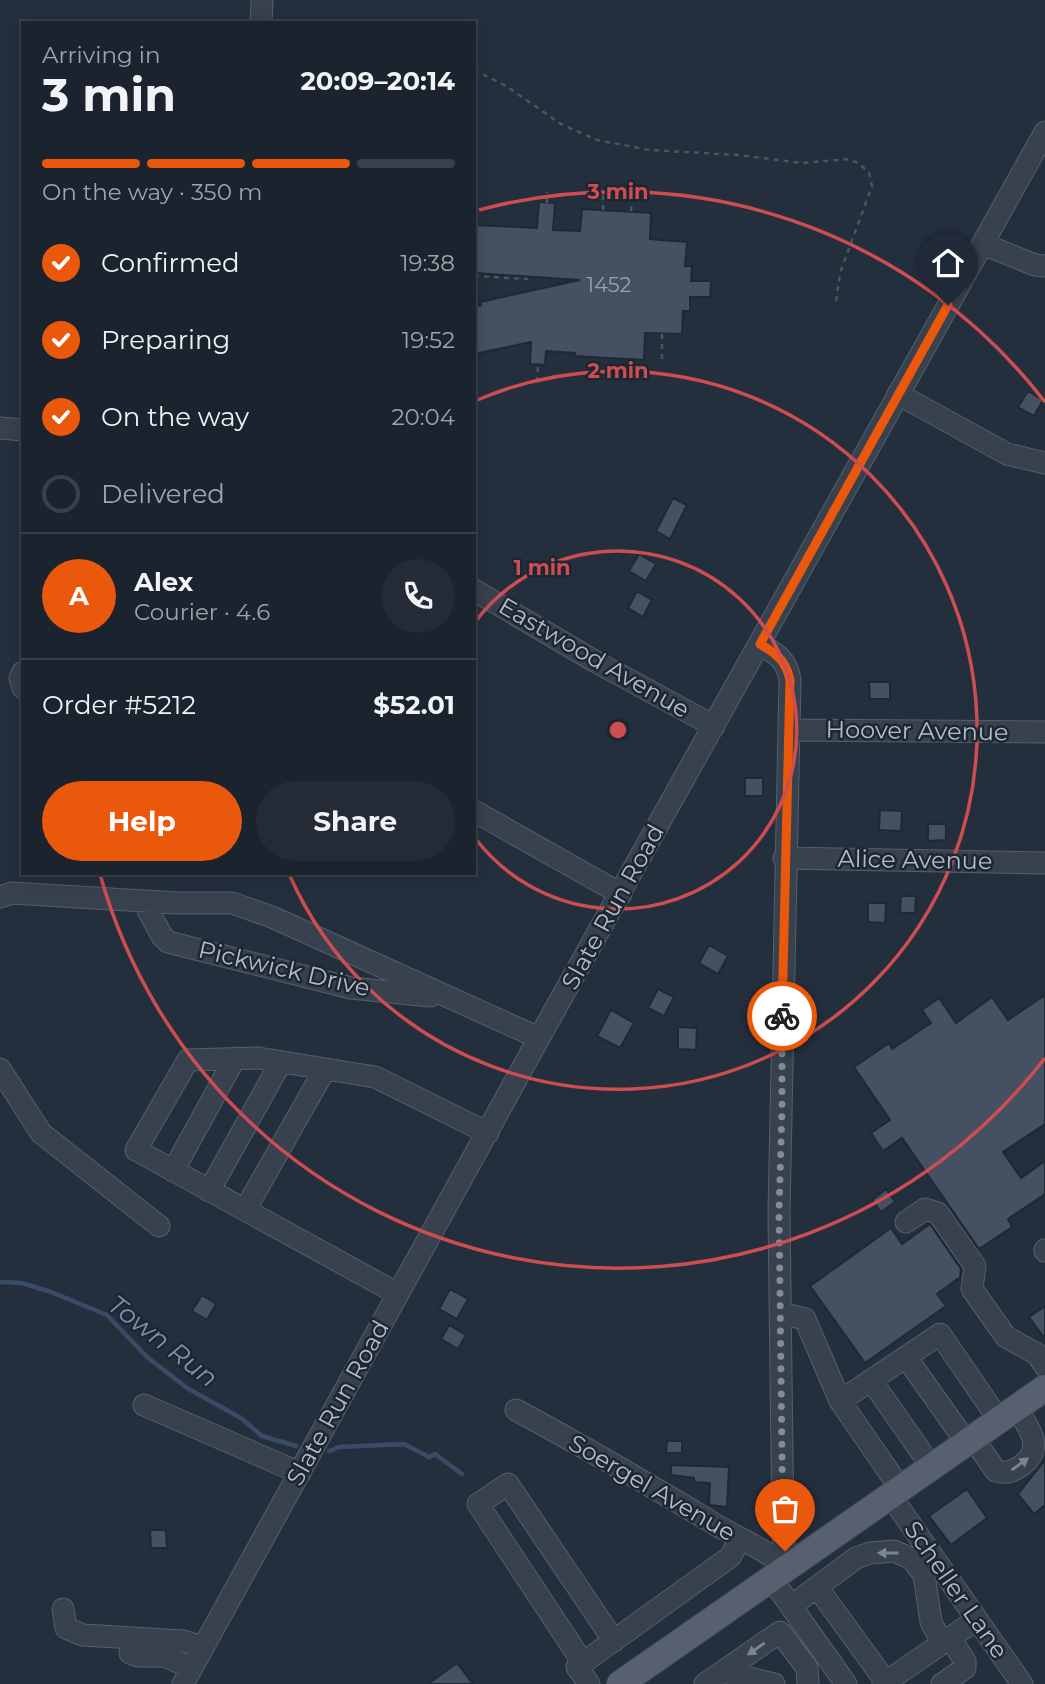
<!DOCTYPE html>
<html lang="en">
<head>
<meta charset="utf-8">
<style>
	:root { --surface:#1b232e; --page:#242b36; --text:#f1f3f6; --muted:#a0a4aa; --line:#39404a; --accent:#ea580c }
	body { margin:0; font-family:Montserrat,sans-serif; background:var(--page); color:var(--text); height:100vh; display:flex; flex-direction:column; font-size:26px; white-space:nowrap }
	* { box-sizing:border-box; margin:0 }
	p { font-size:23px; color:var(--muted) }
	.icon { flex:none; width:38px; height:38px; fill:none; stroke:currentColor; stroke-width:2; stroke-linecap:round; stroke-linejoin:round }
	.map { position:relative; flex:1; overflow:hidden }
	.sheet { position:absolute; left:21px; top:21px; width:455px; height:854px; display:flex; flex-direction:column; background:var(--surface); border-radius:0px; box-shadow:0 4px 18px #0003,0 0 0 2px var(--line) }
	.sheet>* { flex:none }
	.pin { position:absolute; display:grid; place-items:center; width:60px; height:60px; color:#fff; margin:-72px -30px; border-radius:50% 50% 50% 0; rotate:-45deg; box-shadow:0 0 7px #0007 }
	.pin .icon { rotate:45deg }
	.courier { position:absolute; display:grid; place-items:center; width:70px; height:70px; margin:-35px; border:5px solid #ea580c; border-radius:50%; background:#fff; color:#222; box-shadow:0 2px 9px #0007 }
	.head em { font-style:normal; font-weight:700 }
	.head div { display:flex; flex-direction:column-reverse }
	.head { display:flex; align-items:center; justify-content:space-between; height:119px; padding:0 21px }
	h1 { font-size:46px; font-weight:700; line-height:52px }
	.bar { display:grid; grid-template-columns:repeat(4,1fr); gap:10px 7px; align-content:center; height:84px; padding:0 21px }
	.bar i { height:9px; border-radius:5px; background:var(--line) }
	.bar .selected { background:var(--accent) }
	.bar p { grid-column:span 4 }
	.line { display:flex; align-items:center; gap:18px; padding:0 21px; border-top:2px solid var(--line) }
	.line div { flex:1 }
	.round { display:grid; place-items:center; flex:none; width:74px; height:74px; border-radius:37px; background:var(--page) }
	ol { padding:0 21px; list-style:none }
	li { display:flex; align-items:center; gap:21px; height:77px }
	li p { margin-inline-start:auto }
	li .icon { padding:7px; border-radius:50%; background:var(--accent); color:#fff; stroke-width:4 }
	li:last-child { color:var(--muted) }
	li i { width:38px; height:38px; border:4px solid var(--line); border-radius:50% }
	.button { display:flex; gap:14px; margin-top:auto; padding:14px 21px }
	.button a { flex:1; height:80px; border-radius:42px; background:var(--accent); color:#fff; font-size:28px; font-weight:700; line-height:80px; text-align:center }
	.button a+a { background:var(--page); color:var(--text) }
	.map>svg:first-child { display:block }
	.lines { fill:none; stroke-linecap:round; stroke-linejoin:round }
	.stream { stroke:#394c67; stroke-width:4.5 }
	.building { fill:#455162; stroke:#1f2835; stroke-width:2 }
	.minor-casing { stroke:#565f6c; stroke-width:23 }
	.major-casing { stroke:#414a57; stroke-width:28 }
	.path { stroke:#44595c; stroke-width:2.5; stroke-dasharray:5 5; stroke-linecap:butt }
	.minor { stroke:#38414e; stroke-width:21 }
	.major { stroke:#56606e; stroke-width:26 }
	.oneway { fill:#7c8592 }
	.done { stroke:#828b98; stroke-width:7; stroke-dasharray:0 12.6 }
	.route { stroke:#ea580c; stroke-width:9 }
	.ring { fill:none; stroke:#ce4d50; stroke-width:3.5 }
	.labels { text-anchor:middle; stroke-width:5; stroke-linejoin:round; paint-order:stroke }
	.number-label { font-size:21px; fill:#98a1af }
	.street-label { font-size:24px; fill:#b4bcc9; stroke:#1d2633 }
	.water-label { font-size:26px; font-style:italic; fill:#7c92b1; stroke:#1d2633 }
	.centre { fill:#ce4d50; stroke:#1d2633; stroke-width:3.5 }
	.ring-label { font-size:21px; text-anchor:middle; font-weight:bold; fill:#ce4d50; stroke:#1d2633; stroke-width:5; stroke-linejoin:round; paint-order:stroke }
</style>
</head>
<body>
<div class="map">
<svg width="1045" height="1684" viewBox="0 0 1045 1684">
	<rect width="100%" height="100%" fill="#242f3e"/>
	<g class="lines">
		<!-- stream -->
		<path class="stream" d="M0,1282L22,1283L51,1292L107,1315L147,1357L187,1388L241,1418L262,1436L296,1446
			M329,1451L339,1447L404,1444L429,1457L435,1454L462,1474"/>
	</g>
	<!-- building -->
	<path class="building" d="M539,202L555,203L553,230L580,231L582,209L651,213L650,239L687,242L685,266H692L691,281H711L710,297H690V311H683L682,334L645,333L644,360L574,356L575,353L546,351L545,365L530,364L531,342L474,354V307L481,305L480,302L580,280L474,273V225L537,228Z
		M1028,391L1043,400L1034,416L1018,407Z
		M673,498L687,505L670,539L656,531Z
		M639,554L656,564L646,581L629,571Z
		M637,591L652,600L643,617L628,608Z
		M869,682H890V699H870Z
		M745,778H763V796H745Z
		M880,810L902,811L901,831L879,830Z
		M928,824H946V840L928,841Z
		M901,896H916L915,913H900Z
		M868,903H886L885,923L868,922Z
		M709,945L728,956L718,974L699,963Z
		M658,989L674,997L664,1016L648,1008Z
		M1045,995V1124L1003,1152L1021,1178L1045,1161V1194L1008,1219L1012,1227L979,1249L902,1138L883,1151L871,1133L890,1120L854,1067L889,1043L892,1049L931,1023L922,1010L939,998L956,1023L992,997L1008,1020Z
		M611,1010L634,1023L620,1048L597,1036Z
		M678,1027L697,1028L696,1050L678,1049Z
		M886,1189L895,1202L881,1212L872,1200Z
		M930,1224L961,1269L960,1277L937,1294L946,1306L865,1363L810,1286L891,1228L902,1244Z
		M450,1289L468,1299L457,1319L439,1309Z
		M202,1295L216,1304L207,1320L192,1311Z
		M1045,1306V1339L1029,1317Z
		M449,1325L466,1335L458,1349L441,1339Z
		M667,1441H682V1453H666Z
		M1045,1460V1505L1034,1514L1018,1494Z
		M671,1465L729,1467L727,1507L709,1505L710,1483L694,1482V1478L671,1475Z
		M967,1489L987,1518L951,1545L929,1516Z
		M150,1530H166L167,1548H151Z
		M457,1663L473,1684H428Z"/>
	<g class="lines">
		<!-- minor casing -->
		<g class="minor-casing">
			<path id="minor" d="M261,23L262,0
				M983,244L1035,265L1045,266
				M898,394L1007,454L1045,463
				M0,428L23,430
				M474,590L596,662L714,726
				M760,644C777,654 787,660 790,680L779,1212L783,1535L787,1567
				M23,672L20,678L23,688
				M789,730L1045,732
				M474,811L621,894
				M784,858L1045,863
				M0,897L12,893L177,903H232L272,917L539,1038
				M143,901L162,936L168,942L351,988L430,996
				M0,1069L41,1133L159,1226
				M173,1171L235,1058
				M209,1191L281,1062
				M245,1210L325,1069
				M906,1222L925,1209L938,1213L975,1266L972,1289L1006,1337L1037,1354L1045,1366
				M1045,1250V1251
				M398,1294L136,1150L188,1060L258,1058L375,1077L488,1133
				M780,1313L805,1319L840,1401L940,1334L999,1420
				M906,1357L966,1442
				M871,1380L931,1466
				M840,1401L900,1488
				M144,1405L300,1473
				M516,1410C583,1446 648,1484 713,1523C737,1538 765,1549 787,1567
				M972,1437L996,1471C1007,1474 1012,1472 1022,1465C1045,1448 1029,1427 1016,1408
				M890,1495L1022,1684
				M771,1578L846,1684
				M817,1587L886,1682
				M791,1606L856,1558L870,1553L894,1551L912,1559L924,1575L931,1622L942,1643
				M63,1609L66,1628L83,1635L183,1641L203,1647
				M132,1638L130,1653L138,1656H164L192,1668
				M583,1663L478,1504L508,1484L614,1641
				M723,1672L774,1684
				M183,1684L539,1038L1045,132
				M589,1684L577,1667L730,1557L740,1540
				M705,1684L780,1632L807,1668L808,1684
				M883,1684L976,1620
				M942,1684L965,1668V1661L950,1638"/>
		</g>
		<!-- major casing -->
		<g class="major-casing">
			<path id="major" d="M620,1684L1045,1388"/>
		</g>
		<!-- path -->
		<path class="path" d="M474,70L506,86L561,124L597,140L649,150L738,155L802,163L849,159L860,164L869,173L872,186L840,273L836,302
			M547,203V192
			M603,210V195
			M631,211L632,196
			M474,276L528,279
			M662,359V334
			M537,382L538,365"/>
		<!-- minor -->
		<use href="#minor" class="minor"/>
		<!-- major -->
		<use href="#major" class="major"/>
	</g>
	<!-- one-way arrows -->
	<defs><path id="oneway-solid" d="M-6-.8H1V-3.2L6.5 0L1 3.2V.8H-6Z" transform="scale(1.75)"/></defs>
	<g class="oneway">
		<use href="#oneway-solid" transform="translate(1020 1464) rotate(-36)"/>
		<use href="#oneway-solid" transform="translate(888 1553) rotate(-180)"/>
		<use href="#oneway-solid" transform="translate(756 1649) rotate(145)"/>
	</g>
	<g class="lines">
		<!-- done -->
		<path class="done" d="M782,1016V1109L779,1212L783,1535L785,1551"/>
		<!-- route -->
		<path class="route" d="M782,1016L790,680C786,661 777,654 760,644L948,305"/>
	</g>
	<!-- distance rings -->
	<g class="ring">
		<path d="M475 622A179 179 0 1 1 475 838"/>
		<path d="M475 401A359 359 0 1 1 290 876"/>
		<path d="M1045 1058A538 538 0 0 1 100 874M479 210A538 538 0 0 1 1045 402"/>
	</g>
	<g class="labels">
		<!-- number labels -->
		<g class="number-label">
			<text x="609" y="292">1452</text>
		</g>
		<!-- street labels -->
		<g class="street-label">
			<text transform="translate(594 658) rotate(30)" y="8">Eastwood Avenue</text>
			<text transform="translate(917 731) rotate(1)" y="8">Hoover Avenue</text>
			<text transform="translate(915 860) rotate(1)" y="8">Alice Avenue</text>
			<text transform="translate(613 907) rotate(-61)" y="8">Slate Run Road</text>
			<text transform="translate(284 969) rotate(13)" y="8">Pickwick Drive</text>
			<text transform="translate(338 1403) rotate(-61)" y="8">Slate Run Road</text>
			<text transform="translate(652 1488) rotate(30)" y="8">Soergel Avenue</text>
			<text transform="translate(956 1590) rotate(55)" y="8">Scheller Lane</text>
		</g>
		<!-- water labels -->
		<g class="water-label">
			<text transform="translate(163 1341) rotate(38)" y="9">Town Run</text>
		</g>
	</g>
	<circle cx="618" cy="730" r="10" class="centre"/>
	<g class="ring-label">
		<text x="618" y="199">3 min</text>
		<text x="618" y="378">2 min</text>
		<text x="542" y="575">1 min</text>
	</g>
</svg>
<div class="pin" style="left:785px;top:1551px;background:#ea580c"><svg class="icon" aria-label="bag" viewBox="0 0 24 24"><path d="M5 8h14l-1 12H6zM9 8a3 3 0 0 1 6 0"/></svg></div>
<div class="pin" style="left:948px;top:305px;background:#1f2937"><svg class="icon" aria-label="home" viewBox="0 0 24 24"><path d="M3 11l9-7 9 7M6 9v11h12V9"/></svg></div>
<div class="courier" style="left:782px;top:1016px"><svg class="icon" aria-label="bike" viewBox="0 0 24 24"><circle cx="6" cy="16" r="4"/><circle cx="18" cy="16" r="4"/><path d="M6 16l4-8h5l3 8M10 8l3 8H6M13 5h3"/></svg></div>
<section class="sheet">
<div class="head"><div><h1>3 min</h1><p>Arriving in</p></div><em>20:09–20:14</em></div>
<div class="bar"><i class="selected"></i><i class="selected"></i><i class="selected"></i><i></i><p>On the way · 350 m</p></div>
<ol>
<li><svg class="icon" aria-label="check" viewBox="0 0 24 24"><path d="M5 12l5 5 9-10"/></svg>Confirmed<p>19:38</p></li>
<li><svg class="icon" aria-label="check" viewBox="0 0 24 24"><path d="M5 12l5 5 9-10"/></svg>Preparing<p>19:52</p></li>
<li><svg class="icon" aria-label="check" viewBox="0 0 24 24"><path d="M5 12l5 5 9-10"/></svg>On the way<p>20:04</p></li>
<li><i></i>Delivered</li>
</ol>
<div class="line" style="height:126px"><b class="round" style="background:var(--accent);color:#fff">A</b><div><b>Alex</b><p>Courier · 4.6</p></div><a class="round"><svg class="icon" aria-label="phone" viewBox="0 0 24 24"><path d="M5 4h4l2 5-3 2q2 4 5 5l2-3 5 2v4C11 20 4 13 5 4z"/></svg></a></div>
<div class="line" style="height:91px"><div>Order #5212</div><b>$52.01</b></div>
<div class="button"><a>Help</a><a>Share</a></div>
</section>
</div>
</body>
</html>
